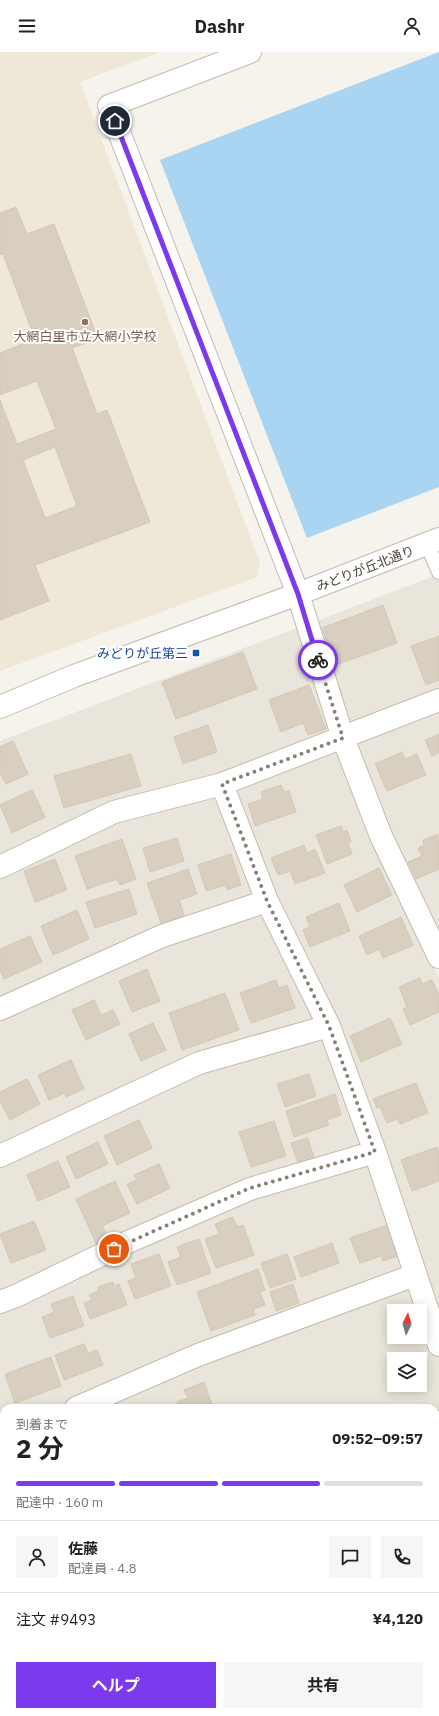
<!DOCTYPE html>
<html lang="ja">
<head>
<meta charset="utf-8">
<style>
	:root { --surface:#fff; --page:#f6f6f6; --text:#222; --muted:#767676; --line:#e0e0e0; --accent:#7c3aed }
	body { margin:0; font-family:"IBM Plex Sans","Noto Sans JP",sans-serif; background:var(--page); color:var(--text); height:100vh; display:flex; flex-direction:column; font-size:15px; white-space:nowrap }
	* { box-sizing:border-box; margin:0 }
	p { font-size:13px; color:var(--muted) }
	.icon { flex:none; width:22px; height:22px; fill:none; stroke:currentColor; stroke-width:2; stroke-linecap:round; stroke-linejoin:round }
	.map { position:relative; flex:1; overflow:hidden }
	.side { position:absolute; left:0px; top:1352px; width:439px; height:312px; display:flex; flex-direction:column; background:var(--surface); border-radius:12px 12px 0 0; box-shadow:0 2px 10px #0003 }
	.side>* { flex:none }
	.needle { width:26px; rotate:5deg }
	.controls { position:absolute; left:387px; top:1252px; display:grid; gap:8px }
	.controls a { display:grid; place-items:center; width:40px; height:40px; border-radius:0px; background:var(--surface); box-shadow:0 2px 10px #0003; font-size:20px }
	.pin { position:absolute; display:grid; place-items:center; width:34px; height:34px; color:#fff; margin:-17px; border:2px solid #fff; border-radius:50%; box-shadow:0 1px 4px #0007 }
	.courier { position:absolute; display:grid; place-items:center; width:40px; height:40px; margin:-20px; border:3px solid #7c3aed; border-radius:50%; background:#fff; color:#222; box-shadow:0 1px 5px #0007 }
	.headline em { font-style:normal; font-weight:700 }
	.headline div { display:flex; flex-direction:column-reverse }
	.headline { display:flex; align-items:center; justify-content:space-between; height:68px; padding:0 16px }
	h1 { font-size:26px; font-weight:700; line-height:30px }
	.bar { display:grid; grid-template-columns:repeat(4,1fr); gap:6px 4px; align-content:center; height:48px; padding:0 16px }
	.bar i { height:5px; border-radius:3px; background:var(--line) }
	.bar .active { background:var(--accent) }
	.bar p { grid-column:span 4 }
	.line { display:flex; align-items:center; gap:10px; padding:0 16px; border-top:1px solid var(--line) }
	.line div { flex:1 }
	.round { display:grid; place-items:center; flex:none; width:42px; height:42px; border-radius:0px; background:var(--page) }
	.button { display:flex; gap:8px; margin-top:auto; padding:8px 16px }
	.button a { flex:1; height:46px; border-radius:0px; background:var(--accent); color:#fff; font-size:16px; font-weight:700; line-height:46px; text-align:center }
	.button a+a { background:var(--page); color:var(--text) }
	header { display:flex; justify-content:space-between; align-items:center; height:52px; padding:0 16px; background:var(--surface); font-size:18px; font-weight:700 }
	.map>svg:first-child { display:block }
	.residential { fill:#eae5da; fill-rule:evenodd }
	.education { fill:#efe8d6 }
	.water { fill:#a9d4f2 }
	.building { fill:#d8cfc1; stroke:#d3c7b4; fill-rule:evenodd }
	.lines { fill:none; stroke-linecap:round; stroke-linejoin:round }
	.service-casing { stroke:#c2bbae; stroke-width:16 }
	.minor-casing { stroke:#c2bbae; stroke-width:24 }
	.tertiary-casing { stroke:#c2bbae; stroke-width:24 }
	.service { stroke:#fff; stroke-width:14 }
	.minor { stroke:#fff; stroke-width:22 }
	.tertiary { stroke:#fff; stroke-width:22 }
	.done { stroke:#878178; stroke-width:4; stroke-dasharray:0 7.2 }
	.route { stroke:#7c3aed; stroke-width:5 }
	.education-dot { fill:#8d6e63; stroke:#fff; stroke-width:1.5 }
	.transit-dot { fill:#1a4fb4; stroke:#fff; stroke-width:1.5 }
	.labels { text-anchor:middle; stroke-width:4; stroke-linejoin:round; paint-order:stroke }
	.education-label { font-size:13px; fill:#785e54; stroke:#fff }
	.street-label { font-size:13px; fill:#4b4439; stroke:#fff }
	.transit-label { font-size:13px; fill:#164399; stroke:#fff; text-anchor:end }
</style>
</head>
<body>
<header><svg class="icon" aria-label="menu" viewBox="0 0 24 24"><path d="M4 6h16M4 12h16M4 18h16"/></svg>Dashr<svg class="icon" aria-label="person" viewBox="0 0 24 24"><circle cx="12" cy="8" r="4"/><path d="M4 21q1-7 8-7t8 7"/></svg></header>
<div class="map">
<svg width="439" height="1664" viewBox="0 0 439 1664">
	<rect width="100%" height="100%" fill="#f6f3ec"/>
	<!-- residential -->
	<path class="residential" d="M439,522V886L387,772L314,570Z
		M297,576L367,778L430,904L439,928V1664H0V689ZM394,1259H420V1285H394ZM394,1307H420V1333H394ZM4,1356H435V1660H4Z"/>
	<!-- education -->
	<path class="education" d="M0,0H160L80,30L260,511L257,525L0,619Z"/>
	<!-- water -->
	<path class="water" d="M439,0V435L307,486L160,108Z"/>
	<!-- building -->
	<path class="building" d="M16,155L27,182L54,172L98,287L72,296L97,362L107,358L150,470L35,513L49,549L0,568V348L17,392L56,377L37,329L0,343V301L35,287L3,202L0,203V161ZM55,395L77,454L45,466L23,408Z
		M383,553L397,591L336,613L322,576Z
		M439,584V628L426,633L411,594Z
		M243,600L257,637L176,667L162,630Z
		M309,633L326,677L308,683L303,671L281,680L269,648Z
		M208,673L217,700L183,712L174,685Z
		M439,682V701L432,704L425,688Z
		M13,689L28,722L6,732L0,721V695Z
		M402,700L405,707L417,702L426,723L387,739L375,712Z
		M131,702L141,734L64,756L54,724Z
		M281,733L284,740L289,739L296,760L255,774L248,752L263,747L261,740Z
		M32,738L45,765L12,781L0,753Z
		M341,774L343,780L347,778L351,790L348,791L352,802L327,812L316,783Z
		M438,782L439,817L416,827L408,810L422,804L418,796L424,793L423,788Z
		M177,786L184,809L150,820L143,796Z
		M122,787L136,827L120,833L117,827L87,837L75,804Z
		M304,793L307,801L315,797L325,821L295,832L290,819L278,823L271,806Z
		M231,802L241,833L227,838L225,833L206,839L198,813Z
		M55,807L67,838L35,850L24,819Z
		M379,816L392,843L357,860L344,833Z
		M188,817L197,842L179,848L186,869L163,877L147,831Z
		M129,837L137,862L95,876L86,850Z
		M339,851L350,879L310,895L303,878L310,875L306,865Z
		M77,858L89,887L53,903L41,874Z
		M401,865L413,893L383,906L379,897L367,903L359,884Z
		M30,884L42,910L4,927L0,918V897Z
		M147,917L160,949L132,960L119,929Z
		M420,926L422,932L432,928L439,943V960L410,973L403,957L407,955L399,935Z
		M276,928L279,936L287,933L295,956L251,971L240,941Z
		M225,941L239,978L182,998L169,961Z
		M94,948L101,963L113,958L120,972L86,988L72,958Z
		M390,966L402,992L361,1010L350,984Z
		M153,971L166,998L141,1009L129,982Z
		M71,1008L84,1037L66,1045L65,1041L49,1048L38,1023Z
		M309,1022L316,1044L285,1055L277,1032Z
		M27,1027L40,1052L10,1068L0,1049V1040Z
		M416,1031L428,1061L400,1072L397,1067L387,1071L380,1055L377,1056L373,1047Z
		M335,1042L341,1063L327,1068L329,1073L294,1085L286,1059Z
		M139,1068L152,1096L117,1113L104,1084Z
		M274,1069L286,1104L251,1115L239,1080Z
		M308,1086L314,1106L298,1111L291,1091Z
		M98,1090L108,1112L76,1127L66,1105Z
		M437,1095L439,1101V1129L412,1139L401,1108Z
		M58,1109L70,1135L38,1149L27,1123Z
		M159,1112L170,1136L137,1152L127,1132L137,1128L134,1123Z
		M115,1129L130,1161L102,1174L109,1187L97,1193L76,1147Z
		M233,1165L237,1175L243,1173L254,1203L216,1216L205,1187L219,1182L215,1172Z
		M34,1169L46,1198L11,1211L0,1182Z
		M390,1172L401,1203L383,1209L381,1204L360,1211L350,1186Z
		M199,1187L211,1221L177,1233L168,1210L181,1205L177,1195Z
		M332,1191L339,1211L301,1225L294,1205Z
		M159,1202L171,1234L135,1247L128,1229L136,1226L131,1212Z
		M287,1202L296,1227L270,1236L261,1211Z
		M258,1217L265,1238L260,1240L265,1253L253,1257L255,1263L211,1279L197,1240Z
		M113,1230L114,1234L119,1232L127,1253L90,1267L84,1251L92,1248L89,1243L99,1239L98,1235Z
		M293,1232L299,1251L276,1259L270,1240Z
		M73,1244L84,1274L50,1286L42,1265L54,1260L51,1252Z
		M84,1292L88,1301L97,1298L103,1313L64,1328L55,1303Z
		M51,1305L61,1334L15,1351L5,1322Z
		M204,1330L213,1356H179L177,1350L188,1346L184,1338Z
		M439,1397V1429L435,1430V1398Z
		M0,1416L4,1427V1437L0,1438Z
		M4,1472V1507L0,1509V1473Z
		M119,1660H130L131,1664H109Z
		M135,1660H175L167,1664H136Z
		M245,1660H285L286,1664H246Z
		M305,1660H344V1662L336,1664H306Z"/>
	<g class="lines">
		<!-- service casing -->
		<g class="service-casing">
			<path id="service" d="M427,492L439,520"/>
		</g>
		<!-- minor casing -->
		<g class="minor-casing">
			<path id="minor" d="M250,0L109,54L298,542L343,686L381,784L439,905
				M222,732L267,849L329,974L375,1100L439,1293
				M0,815L114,760L222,732L439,648
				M0,957L162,884L267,849
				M0,1104L199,1011L329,974
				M0,1250L16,1244L128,1190L250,1137L375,1100
				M76,1356L198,1303L415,1223
				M435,1372L439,1370
				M0,1389L4,1387
				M435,1514L439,1512
				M0,1532L4,1530
				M0,1595L4,1605"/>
		</g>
		<!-- tertiary casing -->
		<g class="tertiary-casing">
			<path id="tertiary" d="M0,655L74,624L298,542L439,487"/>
		</g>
		<!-- service -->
		<use href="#service" class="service"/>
		<!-- minor -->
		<use href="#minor" class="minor"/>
		<!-- tertiary -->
		<use href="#tertiary" class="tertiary"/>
	</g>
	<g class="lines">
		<!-- done -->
		<path class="done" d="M114,1197L250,1136L375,1100L329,974L267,849L222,732L343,686L318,608"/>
		<!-- route -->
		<path class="route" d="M115,69L298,542L318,608"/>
	</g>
	<!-- markers -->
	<circle class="education-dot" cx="85" cy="270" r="4"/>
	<rect class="transit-dot" x="192" y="597" width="8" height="8" rx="2"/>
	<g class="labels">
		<!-- education labels -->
		<g class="education-label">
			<text x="85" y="289">大網白里市立大網小学校</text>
		</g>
		<!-- street labels -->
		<g class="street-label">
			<text transform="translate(365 516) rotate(-21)" y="5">みどりが丘北通り</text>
		</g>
		<!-- transit labels -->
		<g class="transit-label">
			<text x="188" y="606">みどりが丘第三</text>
		</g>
	</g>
</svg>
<div class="controls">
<a><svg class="needle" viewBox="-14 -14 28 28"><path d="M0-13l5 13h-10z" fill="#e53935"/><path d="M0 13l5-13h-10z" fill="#767676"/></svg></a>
<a><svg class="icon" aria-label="layers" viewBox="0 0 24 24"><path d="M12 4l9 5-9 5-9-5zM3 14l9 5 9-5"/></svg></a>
</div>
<div class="pin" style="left:114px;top:1197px;background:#ea580c"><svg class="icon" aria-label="bag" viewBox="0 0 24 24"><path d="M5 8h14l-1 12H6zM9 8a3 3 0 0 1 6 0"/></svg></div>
<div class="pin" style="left:115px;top:69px;background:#1f2937"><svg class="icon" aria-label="home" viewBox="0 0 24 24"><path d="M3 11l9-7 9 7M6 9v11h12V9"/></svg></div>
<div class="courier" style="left:318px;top:608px"><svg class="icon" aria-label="bike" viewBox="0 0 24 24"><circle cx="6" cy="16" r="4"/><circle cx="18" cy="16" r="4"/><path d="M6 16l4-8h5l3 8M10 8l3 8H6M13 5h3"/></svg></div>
<section class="side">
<div class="headline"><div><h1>2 分</h1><p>到着まで</p></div><em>09:52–09:57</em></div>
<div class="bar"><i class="active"></i><i class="active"></i><i class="active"></i><i></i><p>配達中 · 160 m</p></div>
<div class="line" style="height:72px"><a class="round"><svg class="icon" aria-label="person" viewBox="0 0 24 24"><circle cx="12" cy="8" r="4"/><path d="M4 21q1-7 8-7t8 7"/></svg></a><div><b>佐藤</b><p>配達員 · 4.8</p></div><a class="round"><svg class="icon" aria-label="chat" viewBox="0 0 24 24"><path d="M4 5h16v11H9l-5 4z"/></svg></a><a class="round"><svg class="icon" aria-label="phone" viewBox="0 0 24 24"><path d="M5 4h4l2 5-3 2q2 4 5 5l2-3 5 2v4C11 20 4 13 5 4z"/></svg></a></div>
<div class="line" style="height:52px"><div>注文 #9493</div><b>¥4,120</b></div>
<div class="button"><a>ヘルプ</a><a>共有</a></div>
</section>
</div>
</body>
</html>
